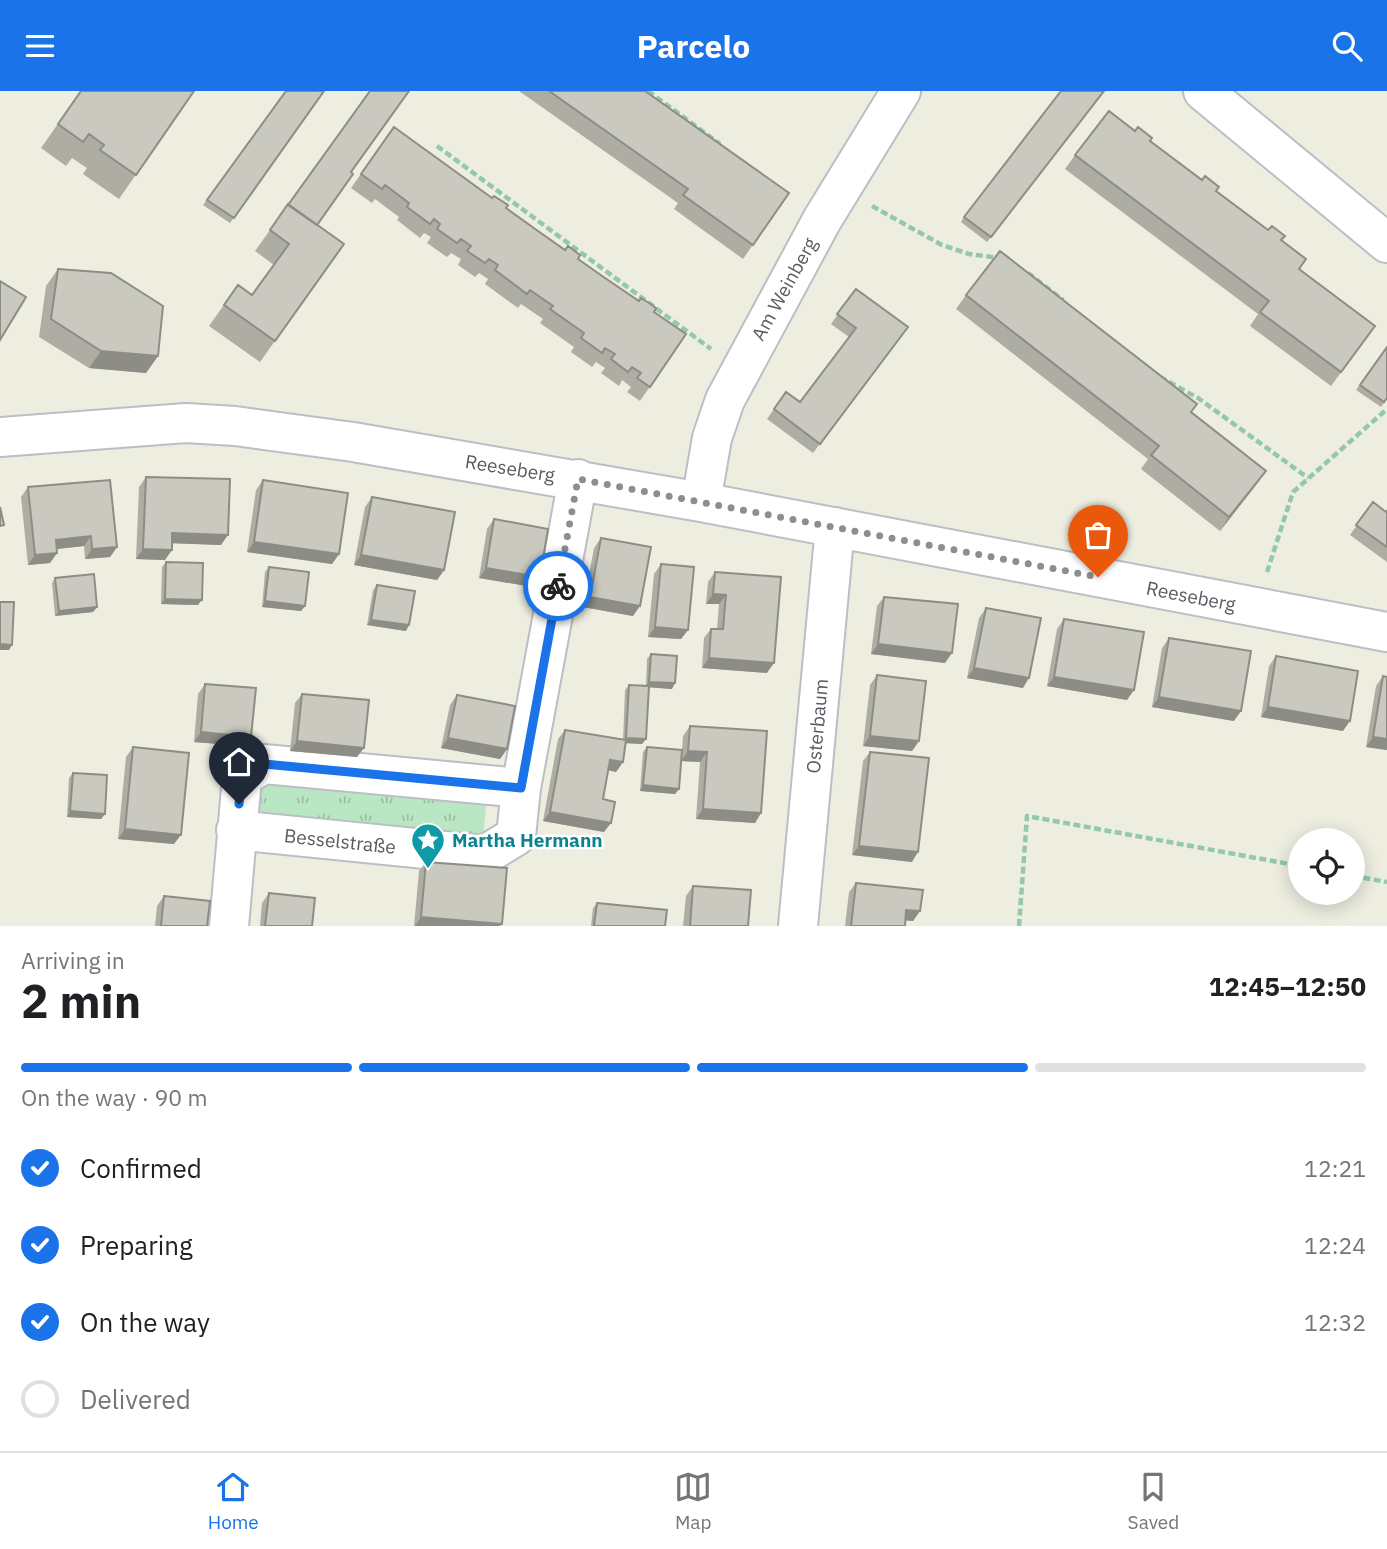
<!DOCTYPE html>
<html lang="en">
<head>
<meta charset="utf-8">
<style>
	:root { --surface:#fff; --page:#f2f2f2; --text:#202124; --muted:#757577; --line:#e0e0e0; --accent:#1a73e8 }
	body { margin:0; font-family:"IBM Plex Sans",sans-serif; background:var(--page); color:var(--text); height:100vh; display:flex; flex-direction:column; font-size:26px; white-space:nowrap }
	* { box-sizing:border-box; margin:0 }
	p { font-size:23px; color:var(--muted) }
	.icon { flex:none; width:38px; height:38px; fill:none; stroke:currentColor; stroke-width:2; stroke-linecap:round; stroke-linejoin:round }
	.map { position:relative; height:835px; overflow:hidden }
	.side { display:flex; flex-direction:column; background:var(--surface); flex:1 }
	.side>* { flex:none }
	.buttons { position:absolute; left:1288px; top:737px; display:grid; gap:14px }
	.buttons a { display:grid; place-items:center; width:77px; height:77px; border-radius:50%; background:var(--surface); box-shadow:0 4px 18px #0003; font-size:35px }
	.pin { position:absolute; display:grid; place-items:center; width:60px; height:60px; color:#fff; margin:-72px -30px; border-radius:50% 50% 50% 0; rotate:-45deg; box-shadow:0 0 7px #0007 }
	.pin .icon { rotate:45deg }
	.courier { position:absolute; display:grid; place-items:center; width:70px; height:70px; margin:-35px; border:5px solid #1a73e8; border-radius:50%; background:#fff; color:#222; box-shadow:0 2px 9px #0007 }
	.overview em { font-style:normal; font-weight:800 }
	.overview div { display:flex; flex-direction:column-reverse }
	.overview { display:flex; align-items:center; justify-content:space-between; height:119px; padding:0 21px }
	h1 { font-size:46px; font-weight:800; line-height:52px }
	.bar { display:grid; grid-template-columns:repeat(4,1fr); gap:10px 7px; align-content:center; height:84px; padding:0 21px }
	.bar i { height:9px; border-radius:5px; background:var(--line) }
	.bar .current { background:var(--accent) }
	.bar p { grid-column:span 4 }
	ol { padding:0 21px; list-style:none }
	li { display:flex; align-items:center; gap:21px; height:77px }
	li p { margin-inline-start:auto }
	li .icon { padding:7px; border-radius:50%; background:var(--accent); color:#fff; stroke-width:4 }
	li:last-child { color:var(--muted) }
	li i { width:38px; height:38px; border:4px solid var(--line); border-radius:50% }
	header { display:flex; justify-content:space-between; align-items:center; height:91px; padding:0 21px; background:var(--accent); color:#fff; font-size:32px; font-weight:800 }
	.tabs { display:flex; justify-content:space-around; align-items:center; height:98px; border-top:2px solid var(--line); background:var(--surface); font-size:19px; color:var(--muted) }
	.tabs a { display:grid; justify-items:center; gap:4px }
	.tabs .current { color:var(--accent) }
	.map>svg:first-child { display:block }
	.grass { fill:url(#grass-tufts) }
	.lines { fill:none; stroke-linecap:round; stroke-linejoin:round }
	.street-casing { stroke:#bdbec5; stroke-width:42 }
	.path { stroke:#93c8ad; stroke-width:4.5; stroke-dasharray:7 3.5; stroke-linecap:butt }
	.street { stroke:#fff; stroke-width:38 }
	.wall { fill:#aeada4 }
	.shaded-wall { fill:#8d8d86 }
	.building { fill:#cac9bf; stroke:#8d8d86; stroke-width:2 }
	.done { stroke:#8d8e8e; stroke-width:7; stroke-dasharray:0 12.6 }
	.route { stroke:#1a73e8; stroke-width:9 }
	.labels { text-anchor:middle; stroke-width:5; stroke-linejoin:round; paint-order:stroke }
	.street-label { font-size:19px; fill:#595b62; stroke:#fff }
	.culture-label { font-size:19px; font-weight:bold; fill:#0d838f; stroke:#fff; text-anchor:start }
</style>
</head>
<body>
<header><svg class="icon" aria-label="menu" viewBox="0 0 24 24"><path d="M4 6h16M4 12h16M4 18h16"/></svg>Parcelo<svg class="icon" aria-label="search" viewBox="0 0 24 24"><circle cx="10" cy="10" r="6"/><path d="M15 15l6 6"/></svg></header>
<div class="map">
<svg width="1387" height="835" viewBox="0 0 1387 835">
	<defs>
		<pattern id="grass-tufts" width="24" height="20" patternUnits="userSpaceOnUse" patternTransform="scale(1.75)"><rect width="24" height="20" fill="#bae7c3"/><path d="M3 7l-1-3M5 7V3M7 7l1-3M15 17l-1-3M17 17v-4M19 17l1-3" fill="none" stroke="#9abea2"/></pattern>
	</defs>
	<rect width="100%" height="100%" fill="#edede0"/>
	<!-- grass -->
	<path class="grass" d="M260,684L487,707L482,756L255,734Z"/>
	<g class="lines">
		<!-- street casing -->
		<g class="street-casing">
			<path id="street" d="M1203,0L1387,152
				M0,346L186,332L235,335L353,351L701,411L1387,541
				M701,411L712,347L725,309L822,129L901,0
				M236,739L485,764L516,745L521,697L578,388
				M229,835L242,686L264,673L521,697
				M798,835L835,436"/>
		</g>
		<!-- path -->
		<path class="path" d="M648,0L720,53
			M437,55L711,258
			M872,115L942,154L969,163L999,167
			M1028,182L1063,209
			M1160,286L1198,307L1308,387
			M1267,481L1293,401L1387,318
			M1353,785L1387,791
			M1019,835L1027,725L1300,775"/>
		<!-- street -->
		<use href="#street" class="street"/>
	</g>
	<!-- wall -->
	<path class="wall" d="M81,0H194L119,108L83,83L87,77L72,67L66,75L41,57Z
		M286,0H324L230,132L203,114Z
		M370,0L351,81L317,134L344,153L260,271L209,235L238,194L252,204L274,174L255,160Z
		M519,0H645L789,102L743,168L674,118L678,112Z
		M1104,0L987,151L961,131L964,126Z
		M394,36L538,140L686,243L640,310L627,301L631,296L622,289L619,295L601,282L605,277L596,271L592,276L571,261L574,256L540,232L543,228L521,213L518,217L485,193L488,188L479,182L475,186L458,174L461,168L451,162L447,166L427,152L431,146L424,142L420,147L397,129L399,126L375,108L372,112L351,97Z
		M1150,50L1282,149L1299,178L1375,235L1331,295L1250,235L1258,223L1065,78L1075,64Z
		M58,178L158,265L146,282L89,277L39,246L46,195Z
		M856,198L901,246L813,362L767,328L786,301L800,311L849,246L831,233Z
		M966,204L1256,394L1220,440L1141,378L1148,368L956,218Z
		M1387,256V308L1381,316L1356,299Z
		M146,386L221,454L172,452L165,469L136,468L139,396Z
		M263,389L339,463L332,473L247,461L256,399Z
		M28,396L117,456L110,466L85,468L84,455L56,458L57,462L50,472L28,474L21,406Z
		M372,406L444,479L437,489L354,474L365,416Z
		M1373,411L1386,421L1387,420V471L1350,444Z
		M494,428L540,486L533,496L479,487L487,438Z
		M601,447L633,525L583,516L594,457Z
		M166,471L198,514L161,513L162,476Z
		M661,473L688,539L681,548L648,546L654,483Z
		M269,476L305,515L301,520L262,516L265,481Z
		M715,481L767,582L702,577L704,547L711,538H717L719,513H706L708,491Z
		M55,487L97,516L93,521L55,525L52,492Z
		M377,494L406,540L367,534L373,499Z
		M884,506L945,572L871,563L877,515Z
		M986,517L1023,597L967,587L979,527Z
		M1064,528L1127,609L1047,595L1057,538Z
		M1169,547L1234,630L1152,616L1162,557Z
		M651,563L672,598L649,596L646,648L642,653L626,652L623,671L616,681L608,679L603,708L604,741L543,730L558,648L565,639L623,649L625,599L629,594L646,595L647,568Z
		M1276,565L1343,640L1261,626L1269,575Z
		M877,584L919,650L912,660L863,655L870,594Z
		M1383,585L1387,586V659L1366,656L1376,595Z
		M205,593L244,655L194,651L198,603Z
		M302,603L357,666L290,660L295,612Z
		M457,604L507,658L500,668L441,657L450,614Z
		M690,635L761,722L755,732L696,728L700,671L681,670L679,698L675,703L640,700L643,661L647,656L682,659L683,645Z
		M133,656L174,753L118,748L126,666Z
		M870,661L912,771L852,764L863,670Z
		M73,682L105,723L101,728L67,726L69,687Z
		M426,771L500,835H414L419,780Z
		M856,792L920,820L913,830L905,829V835H845L849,801Z
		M693,795L748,835H683L686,805Z
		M269,802L312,835H260L262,812Z
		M164,805L207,835H155L157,815Z
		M597,812L665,835H591L593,817Z"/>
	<!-- shaded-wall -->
	<path class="shaded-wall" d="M101,260L158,265L146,282L89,277Z
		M1266,380L1256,394L1220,440L1229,426Z
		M172,442L228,444L221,454L165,452Z
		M91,445L84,455L49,459L56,449Z
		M254,451L339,463L332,473L247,461Z
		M117,456L110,466L85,468L92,458Z
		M143,458L172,459L165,469L136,468Z
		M57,462L50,472L28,474L35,464Z
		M361,464L444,479L437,489L354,474Z
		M486,477L540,486L533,496L479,487Z
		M713,503L726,504L719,513H706Z
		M590,506L640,515L633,525L583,516Z
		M165,508L202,509L198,514L161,513Z
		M265,510L305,515L301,520L262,516Z
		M97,516L93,521L55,525L59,520Z
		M371,529L409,534L406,540L367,534Z
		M655,536L688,539L681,548L648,546Z
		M0,553L12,554L9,559H0Z
		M878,553L952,562L945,572L871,563Z
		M709,567L774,572L767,582L702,577Z
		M974,577L1029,587L1023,597L967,587Z
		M1054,586L1134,599L1127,609L1047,595Z
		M649,591L675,592L672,598L645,596Z
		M1159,606L1241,620L1234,630L1152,616Z
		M1268,616L1350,630L1343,640L1261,626Z
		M201,641L251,646L244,655L194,651Z
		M870,645L919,650L912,660L863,655Z
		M1373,646L1387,648V659L1366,656Z
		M448,647L507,658L500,668L441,657Z
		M626,647L646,648L642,653L622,652Z
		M297,650L364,657L357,666L290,660Z
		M688,660L707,661L700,671L681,670Z
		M610,669L623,671L616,681L603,678Z
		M643,694L679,698L675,703L640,700Z
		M703,718L761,722L755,732L696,728Z
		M70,720L105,723L101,728L67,726Z
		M550,721L611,732L604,741L543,730Z
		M125,738L181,744L174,753L118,748Z
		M859,755L918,761L912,771L852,764Z
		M906,819L920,820L913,830L899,829Z
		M421,826L502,833L500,835H415Z"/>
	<!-- building -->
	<path class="building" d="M81,0H194L136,84L100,59L104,54L89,43L83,51L58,33Z
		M286,0H324L234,127L207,109Z
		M370,0H409L351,81L353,83L317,134L288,114Z
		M549,0H645L789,102L753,154L683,104L688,98Z
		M1061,0H1104L991,146L964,126Z
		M1109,20L1135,40L1138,36L1152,47L1150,50L1202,89L1205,85L1219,96L1216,100L1268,139L1272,135L1285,145L1281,149L1306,168L1299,178L1375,235L1341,281L1260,221L1269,210L1075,64Z
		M394,36L492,107L494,105L508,114L506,117L538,140L565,159L568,155L580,164L578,168L605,187L639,210L641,207L649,212L656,217L654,221L686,243L650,296L637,287L641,282L632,276L628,281L611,268L615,263L605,257L602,262L581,247L584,242L550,218L553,215L530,199L527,203L495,179L498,174L489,168L485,172L467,160L471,155L461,148L457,152L437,138L440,133L434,128L430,133L407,116L409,112L385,94L382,98L361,83Z
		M288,113L344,153L275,250L224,214L238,194L252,204L289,153L270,139Z
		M1000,160L1197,313L1191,321L1266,380L1229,426L1151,364L1159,355L966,204Z
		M58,178L111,182L163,215L158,265L101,260L51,228Z
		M0,190L26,206L0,249Z
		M856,198L908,236L820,353L774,318L786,301L800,311L856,237L837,223Z
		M1387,256V307L1384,311L1360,294Z
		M146,386L230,388L228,444L172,442V459L143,458Z
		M110,389L117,456L92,458L91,445L56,449L57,462L35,464L28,396Z
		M263,389L348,402L339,463L254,451Z
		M372,406L455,421L444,479L361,464Z
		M1373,411L1386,421L1387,420V456L1356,434Z
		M0,416L4,434L0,435Z
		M494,428L548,438L540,486L486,477Z
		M601,447L651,456L640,515L590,506Z
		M166,471L203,472L202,509L165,508Z
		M661,473L694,476L688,539L655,536Z
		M269,476L309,481L305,515L265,510Z
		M715,481L781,486L774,572L709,567L711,538H723L724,526L726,504L713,503Z
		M94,483L97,516L59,520L55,487Z
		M377,494L415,500L409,534L371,529Z
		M884,506L958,513L952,562L878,553Z
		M0,511H14L12,554L0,553Z
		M986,517L1041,527L1029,587L974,577Z
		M1064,528L1144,541L1134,599L1054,586Z
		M1169,547L1251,560L1241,620L1159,606Z
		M651,563L677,565L675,592L649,591Z
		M1276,565L1358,580L1350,630L1268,616Z
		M877,584L926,590L919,650L870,645Z
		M1383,585L1387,586V648L1373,646Z
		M205,593L256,597L251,646L201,641Z
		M629,594L649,595L646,648L626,647Z
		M302,603L369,609L364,657L297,650Z
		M457,604L515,615L507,658L448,647Z
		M690,635L767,640L761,722L703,718L707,661L688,660Z
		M565,639L626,649L623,671L610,669L603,708L615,711L611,732L550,721Z
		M133,656L189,662L181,744L125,738Z
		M647,656L682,659L679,698L643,694Z
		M870,661L929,667L918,761L859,755Z
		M73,682L107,684L105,723L70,720Z
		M426,771L507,777L502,833L421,826Z
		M856,792L923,799L920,820L906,819L905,835H851Z
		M693,795L751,799L748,835H690Z
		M269,802L315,807L312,835H265Z
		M164,805L210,810L207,835H161Z
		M597,812L667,819L665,835H594Z"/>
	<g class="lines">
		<!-- done -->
		<path class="done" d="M558,495L578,388L1098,486"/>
		<!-- route -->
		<path class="route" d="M239,713L242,686L264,673L521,697L558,495"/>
	</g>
	<!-- icons -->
	<defs>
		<g id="sight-pin" transform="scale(1.75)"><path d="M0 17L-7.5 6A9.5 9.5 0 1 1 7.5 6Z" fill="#0f9aa8" stroke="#fff"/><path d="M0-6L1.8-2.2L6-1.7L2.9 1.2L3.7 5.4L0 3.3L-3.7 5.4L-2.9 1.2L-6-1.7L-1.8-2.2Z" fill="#fff"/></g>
	</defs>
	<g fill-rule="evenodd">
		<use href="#sight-pin" x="428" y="749"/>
	</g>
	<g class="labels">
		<!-- street labels -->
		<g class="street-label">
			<text transform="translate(784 198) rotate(-61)" y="7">Am Weinberg</text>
			<text transform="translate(510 377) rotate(9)" y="7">Reeseberg</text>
			<text transform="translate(1191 505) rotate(11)" y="7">Reeseberg</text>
			<text transform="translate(817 635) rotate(-85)" y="7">Osterbaum</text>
			<text transform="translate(340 750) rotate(6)" y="7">Besselstraße</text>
		</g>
		<!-- culture labels -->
		<g class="culture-label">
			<text x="452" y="756">Martha Hermann</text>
		</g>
	</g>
</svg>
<div class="buttons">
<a><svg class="icon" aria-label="locate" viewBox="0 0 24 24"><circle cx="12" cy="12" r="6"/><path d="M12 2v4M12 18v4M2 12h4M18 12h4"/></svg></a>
</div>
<div class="pin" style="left:1098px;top:486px;background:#ea580c"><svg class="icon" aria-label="bag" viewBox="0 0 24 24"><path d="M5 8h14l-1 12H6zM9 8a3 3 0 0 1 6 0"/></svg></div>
<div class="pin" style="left:239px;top:713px;background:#1f2937"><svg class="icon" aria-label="home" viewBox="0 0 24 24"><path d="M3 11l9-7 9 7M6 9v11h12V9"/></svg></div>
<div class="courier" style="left:558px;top:495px"><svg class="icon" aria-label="bike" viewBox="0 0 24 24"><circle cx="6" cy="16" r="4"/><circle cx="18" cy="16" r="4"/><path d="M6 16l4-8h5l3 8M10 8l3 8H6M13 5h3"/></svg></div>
</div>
<section class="side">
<div class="overview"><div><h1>2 min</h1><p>Arriving in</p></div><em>12:45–12:50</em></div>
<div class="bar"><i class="current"></i><i class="current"></i><i class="current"></i><i></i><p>On the way · 90 m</p></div>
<ol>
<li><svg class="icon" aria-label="check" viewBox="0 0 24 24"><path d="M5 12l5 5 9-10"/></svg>Confirmed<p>12:21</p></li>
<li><svg class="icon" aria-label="check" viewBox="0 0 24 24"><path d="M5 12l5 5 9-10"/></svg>Preparing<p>12:24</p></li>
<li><svg class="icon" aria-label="check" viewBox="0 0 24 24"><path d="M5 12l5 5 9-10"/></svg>On the way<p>12:32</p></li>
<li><i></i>Delivered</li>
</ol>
</section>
<nav class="tabs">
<a class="current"><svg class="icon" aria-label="home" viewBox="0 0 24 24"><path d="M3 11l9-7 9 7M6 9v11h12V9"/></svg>Home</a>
<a><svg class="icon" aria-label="map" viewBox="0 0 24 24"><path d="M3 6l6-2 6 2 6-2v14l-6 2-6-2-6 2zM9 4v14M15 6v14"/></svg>Map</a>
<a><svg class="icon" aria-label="saved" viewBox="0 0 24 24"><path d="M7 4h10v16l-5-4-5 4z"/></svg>Saved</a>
</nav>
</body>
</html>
